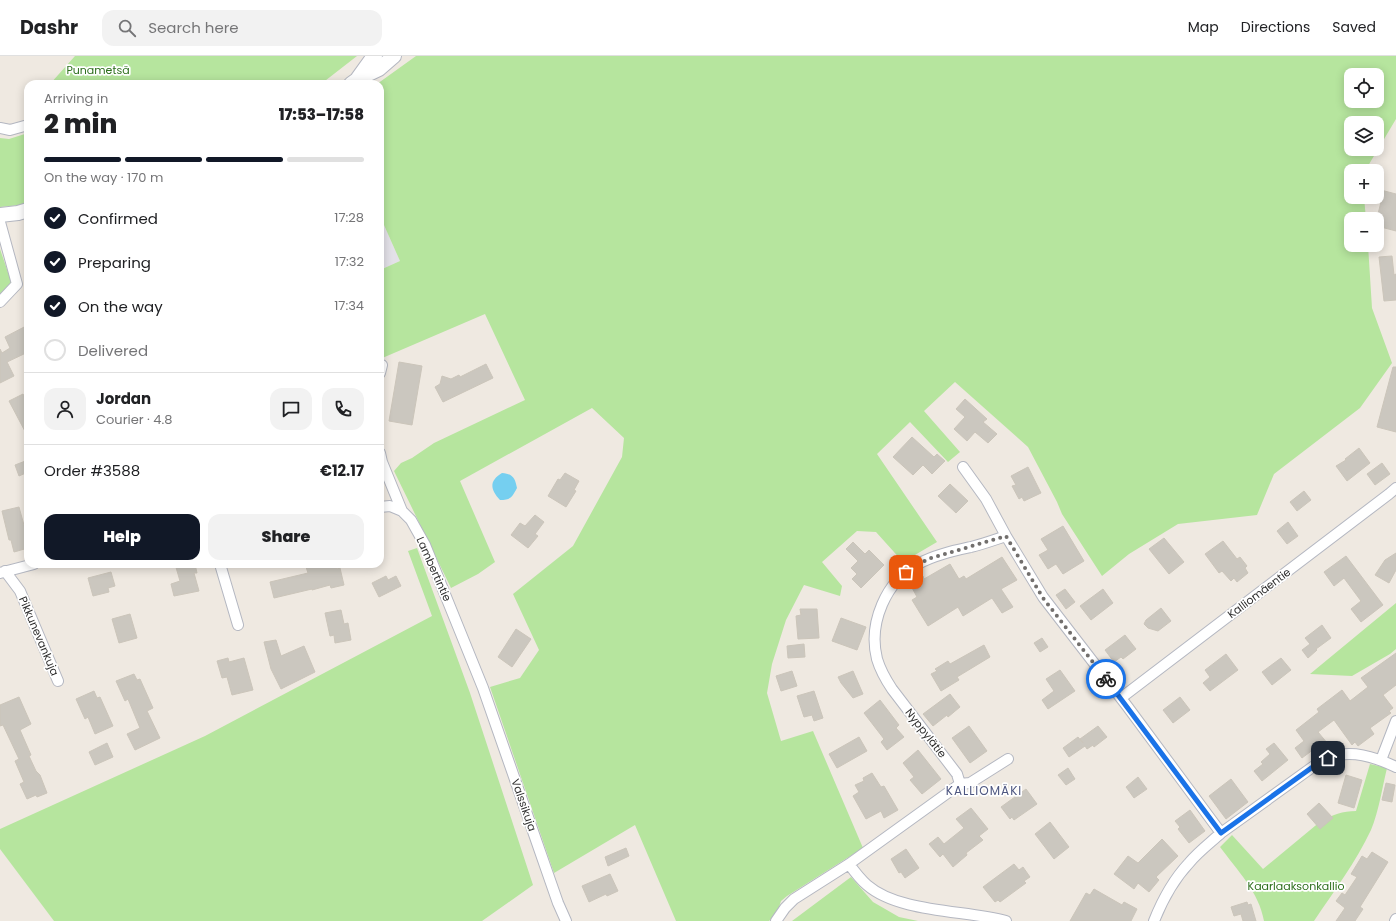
<!DOCTYPE html>
<html lang="en">
<head>
<meta charset="utf-8">
<style>
	:root { --surface:#fff; --page:#f2f2f2; --text:#202124; --muted:#757577; --line:#e0e0e0; --accent:#111827 }
	body { margin:0; font-family:Poppins,sans-serif; background:var(--page); color:var(--text); height:100vh; display:flex; flex-direction:column; font-size:15px; white-space:nowrap }
	* { box-sizing:border-box; margin:0 }
	p { font-size:13px; color:var(--muted) }
	.icon { flex:none; width:22px; height:22px; fill:none; stroke:currentColor; stroke-width:2; stroke-linecap:round; stroke-linejoin:round }
	.map { position:relative; flex:1; overflow:hidden }
	.sheet { position:absolute; left:24px; top:24px; width:360px; height:488px; display:flex; flex-direction:column; background:var(--surface); border-radius:12px; box-shadow:0 2px 10px #0003 }
	.sheet>* { flex:none }
	.fabs { position:absolute; left:1344px; top:12px; display:grid; gap:8px }
	.fabs a { display:grid; place-items:center; width:40px; height:40px; border-radius:8px; background:var(--surface); box-shadow:0 2px 10px #0003; font-size:20px }
	.pin { position:absolute; display:grid; place-items:center; width:34px; height:34px; color:#fff; margin:-17px; border-radius:8px; box-shadow:0 2px 6px #0006 }
	.courier { position:absolute; display:grid; place-items:center; width:40px; height:40px; margin:-20px; border:3px solid #1a73e8; border-radius:50%; background:#fff; color:#222; box-shadow:0 1px 5px #0007 }
	.summary em { font-style:normal; font-weight:800 }
	.summary div { display:flex; flex-direction:column-reverse }
	.summary { display:flex; align-items:center; justify-content:space-between; height:68px; padding:0 20px }
	h1 { font-size:26px; font-weight:800; line-height:30px }
	.bar { display:grid; grid-template-columns:repeat(4,1fr); gap:6px 4px; align-content:center; height:48px; padding:0 20px }
	.bar i { height:5px; border-radius:3px; background:var(--line) }
	.bar .selected { background:var(--accent) }
	.bar p { grid-column:span 4 }
	.line { display:flex; align-items:center; gap:10px; padding:0 20px; border-top:1px solid var(--line) }
	.line div { flex:1 }
	.round { display:grid; place-items:center; flex:none; width:42px; height:42px; border-radius:12px; background:var(--page) }
	ol { padding:0 20px; list-style:none }
	li { display:flex; align-items:center; gap:12px; height:44px }
	li p { margin-inline-start:auto }
	li .icon { padding:4px; border-radius:50%; background:var(--accent); color:#fff; stroke-width:4 }
	li:last-child { color:var(--muted) }
	li i { width:22px; height:22px; border:2px solid var(--line); border-radius:50% }
	.action { display:flex; gap:8px; margin-top:auto; padding:8px 20px }
	.action a { flex:1; height:46px; border-radius:12px; background:var(--accent); color:#fff; font-size:16px; font-weight:800; line-height:46px; text-align:center }
	.action a+a { background:var(--page); color:var(--text) }
	header { display:flex; align-items:center; gap:24px; box-sizing:border-box; height:56px; padding:0 20px; background:var(--surface); border-bottom:1px solid var(--line) }
	header strong { font-size:19px }
	nav { display:flex; gap:22px; margin-inline-start:auto; font-size:14px }
	.search { width:280px; height:36px; background:var(--page); display:flex; align-items:center; gap:10px; box-sizing:border-box; padding:0 14px; border-radius:12px; color:var(--muted); font-size:15px }
	.map>svg:first-child { display:block }
	.industrial { fill:#e3e1e8 }
	.green { fill:#b6e59e; fill-rule:evenodd }
	.water { fill:#75cff0 }
	.building { fill:#cbc7bf; stroke:#cbc5ba }
	.lines { fill:none; stroke-linecap:round; stroke-linejoin:round }
	.street-casing { stroke:#b4b7c1; stroke-width:12 }
	.secondary-casing { stroke:#b4b7c1; stroke-width:16 }
	.street { stroke:#fff; stroke-width:10 }
	.secondary { stroke:#fff; stroke-width:14 }
	.done { stroke:#726f6d; stroke-width:4; stroke-dasharray:0 7.2 }
	.route { stroke:#1a73e8; stroke-width:5 }
	.labels { text-anchor:middle; stroke-width:3.5; stroke-linejoin:round; paint-order:stroke }
	.park-label { font-size:11px; fill:#2c6e1b; stroke:#fff }
	.street-label { font-size:11px; fill:#2e2e2e; stroke:#fff }
	.neighbourhood-label { font-size:12px; letter-spacing:1px; fill:#4d5680; stroke:#fff }
</style>
</head>
<body>
<header>
<strong>Dashr</strong>
<div class="search"><svg class="icon" aria-label="search" viewBox="0 0 24 24"><circle cx="10" cy="10" r="6"/><path d="M15 15l6 6"/></svg>Search here</div>
<nav><a>Map</a><a>Directions</a><a>Saved</a></nav>
</header>
<div class="map">
<svg width="1396" height="865" viewBox="0 0 1396 865">
	<rect width="100%" height="100%" fill="#efe9e1"/>
	<!-- industrial -->
	<path class="industrial" d="M380,160L400,205L380,214Z"/>
	<!-- green -->
	<path class="green" d="M75,0H357L321,28H50Z
		M416,0H1396V63L1365,115H1351V141H1364L1366,163H1351V189H1368L1372,252L1392,307L1360,352L1274,418L1257,459L1178,468L1129,498L1102,520L1062,458L1057,446L1028,391L955,326L924,355L960,396L948,406L910,366L877,398L937,486L903,506L876,476L857,475L822,506L842,530L840,540L804,529L786,564L772,608L767,637L781,685L813,675L863,792L787,840L781,845L777,857L769,865H676L635,769L554,817L490,631L520,622L539,594L513,538L573,490L622,401L624,382L592,352L460,425L495,506L478,518L451,532L394,415L401,407L412,402L434,387L525,344L485,258L380,303V214L400,205L380,160V28H377ZM1351,19H1377V45H1351ZM1351,67H1377V93H1351Z
		M28,77V147L21,149L0,151V82L9,83Z
		M0,193L12,228L0,240Z
		M417,492L470,637L533,829L482,865H54L0,793V773L205,680L432,560L408,495Z
		M1396,547V593L1390,598L1352,620L1310,618Z
		M1370,708L1387,712C1382,732 1379,755 1371,774C1356,806 1334,835 1314,865H1264C1259,836 1237,814 1220,791L1232,779L1263,813L1321,765C1332,759 1343,755 1356,755Z
		M851,821L873,846L899,861L918,865H792Z"/>
	<!-- water -->
	<path class="water" d="M502,417C513,418 515,422 517,432C512,441 511,444 500,444C490,433 489,425 502,417Z"/>
	<!-- building -->
	<path class="building" d="M1377,133L1396,138V175L1377,170V162L1381,146L1377,145Z
		M1392,200L1394,219L1396,218V244L1384,245L1379,201Z
		M28,269V296L7,306L14,320L0,327V293L2,297L10,292L5,281Z
		M399,306L422,310L412,369L389,365Z
		M486,308L493,322L443,346L435,331L440,328L442,320L451,323L459,319L460,321Z
		M1393,311H1396V376L1377,371Z
		M23,338L28,348V381L9,345Z
		M965,343L987,363L983,366L997,378L988,387L975,376L967,385L954,373L965,361L956,353Z
		M912,381L934,401L937,398L945,405L932,418L923,409L913,419L893,401Z
		M1359,392L1370,407L1347,425L1336,410L1346,404L1345,403Z
		M28,404V416L19,420L15,409Z
		M1382,407L1390,418L1375,429L1367,418Z
		M1028,411L1041,437L1024,445L1022,441L1019,443L1012,430L1016,429L1011,420Z
		M565,417L579,425L574,434L576,435L566,451L548,440L558,423L560,424Z
		M950,428L968,445L956,457L938,440Z
		M1304,435L1311,444L1297,455L1290,446Z
		M19,451L27,480H25L28,492L14,496L11,484H9L2,455Z
		M535,459L544,466L535,478L538,480L528,492L511,479L520,467L525,470Z
		M1288,466L1298,480L1287,488L1277,475Z
		M1063,470L1084,505L1063,518L1056,508L1048,513L1039,499L1048,494L1041,483Z
		M1164,482L1184,506L1169,518L1149,493Z
		M1223,485L1237,503L1240,501L1247,510L1245,512L1248,517L1237,526L1234,522L1231,525L1222,515L1219,517L1205,498Z
		M853,486L865,498L869,494L884,509L861,532L852,523L857,518L851,512L858,505L846,493Z
		M1396,497V514L1389,527L1375,519L1385,504Z
		M1346,500L1383,549L1361,566L1351,553L1361,545L1344,522L1334,530L1324,516Z
		M1002,501L1017,524L1001,533L1013,551L1002,557L992,542L963,560L958,551L928,570L912,544L917,541L910,528L923,520L924,523L950,508L959,523L964,520L966,523Z
		M175,508H195L197,517H194L199,535L174,540L171,528L180,525Z
		M305,508H336L337,513L340,512L344,529L331,532L330,529L312,534V533L274,542L270,526L308,517Z
		M111,516L115,530L108,532L109,536L93,540L88,522Z
		M386,520L388,524L396,520L401,530L379,541L372,527Z
		M1065,533L1075,546L1066,553L1056,539Z
		M1103,533L1113,547L1091,564L1080,550Z
		M1161,552L1171,565L1158,575L1148,572L1144,568L1146,564Z
		M800,553H817L819,582L798,583L796,560L801,559Z
		M341,554L344,568L348,567L351,584L335,587L334,579L330,580L325,557Z
		M130,558L137,582L119,587L112,563Z
		M841,562L866,571L857,594L832,585Z
		M1322,569L1331,582L1316,593L1317,594L1308,602L1302,594L1310,588L1305,582Z
		M516,573L531,583L512,611L498,601Z
		M1125,579L1136,593L1123,603L1121,601L1114,606L1105,594Z
		M1042,582L1048,591L1040,596L1034,587Z
		M276,584L281,600L304,590L315,616L281,633L271,613L264,586Z
		M804,588L805,601L788,602L787,590Z
		M984,589L990,601L957,621L959,624L941,635L931,618L937,615L935,613L948,605L950,608Z
		M1396,597V629L1383,639L1393,652L1389,655L1391,657L1370,672L1374,678L1358,690L1355,686L1352,689L1334,664L1318,676L1328,688L1317,697L1314,693L1302,702L1295,692L1304,685L1296,674L1319,656L1317,653L1342,634L1350,645L1368,631L1361,622Z
		M1226,598L1238,614L1210,635L1203,627L1210,621L1205,614Z
		M228,602L229,606L244,602L253,634L232,639L227,621L222,622L217,605Z
		M1281,602L1291,614L1272,629L1262,616Z
		M1060,614L1075,635L1048,653L1042,644L1054,635L1046,623Z
		M792,615L797,630L781,635L776,620Z
		M853,615L863,638L853,642L841,627L838,621Z
		M134,618L137,624L140,623L153,652L147,655L160,682L135,694L127,678L140,672L128,643L125,645L116,625Z
		M94,635L97,642L100,641L113,670L95,678L88,661L85,663L76,643Z
		M814,635L823,662L814,665L812,659L804,661L797,640Z
		M950,638L960,651L948,661L947,659L933,670L923,658Z
		M19,641L31,668L20,674L31,699L29,700L36,715L40,719L47,737L37,741L36,739L27,743L20,728L24,726L15,705L19,703L3,669L0,670V649Z
		M1180,641L1190,654L1173,667L1163,654Z
		M880,644L899,669L896,672L904,681L887,694L881,686L884,683L864,657Z
		M969,670L987,695L970,707L952,682Z
		M1098,670L1107,681L1094,691L1093,689L1087,693L1085,690L1069,701L1063,692L1078,681L1083,687L1080,683Z
		M859,681L867,695L837,712L829,698Z
		M107,687L113,701L95,709L89,696Z
		M1274,687L1288,704L1262,725L1254,715L1263,708L1261,706L1270,698L1266,693Z
		M918,694L941,723L922,738L910,724L914,721L903,707Z
		M1068,712L1075,723L1066,729L1058,719Z
		M872,717L881,731L884,730L898,754L884,762L881,755L866,763L853,740L859,736L855,729L864,725L863,722Z
		M1346,719L1362,724L1354,752L1338,747Z
		M1138,721L1147,733L1134,742L1126,731Z
		M1231,723L1248,746L1226,763L1209,740Z
		M1386,727L1395,729L1392,746L1382,744Z
		M1026,733L1037,748L1014,764L1012,761L1010,763L1001,751Z
		M1319,747L1333,762L1320,773L1307,758Z
		M971,752L988,773L979,780L983,784L966,797L967,799L953,811L943,798L940,801L929,788L938,781L944,788L964,772L956,763Z
		M1190,754L1205,775L1189,787L1178,773L1180,771L1175,765Z
		M1050,766L1069,791L1054,803L1035,778Z
		M1162,783L1178,800L1156,821L1159,824L1149,836L1138,827L1134,833L1114,818L1128,800L1138,807Z
		M626,792L629,800L608,810L605,801Z
		M906,793L919,812L905,822L901,816L899,817L891,803Z
		M1372,796L1388,806L1360,851L1363,853L1355,865H1336L1345,852L1336,845L1342,837L1345,839L1357,821L1351,818L1362,800L1367,803Z
		M1014,808L1019,814L1023,811L1030,821L1024,825L1026,827L1000,846L998,844L995,846L983,831Z
		M610,818L618,835L607,840L606,838L589,846L582,830Z
		M1094,833L1122,849L1124,846L1137,853L1131,865H1070L1086,837L1090,839Z
		M1247,846L1248,849L1251,848L1256,865H1243L1241,858L1234,860L1231,851Z"/>
	<g class="lines">
		<!-- street casing -->
		<g class="street-casing">
			<path id="street" d="M0,72L10,74L28,69
				M0,166L17,228L0,246
				M380,317L382,309
				M380,397L382,406L402,455L411,464L425,489L483,632L558,847L566,865
				M963,411L986,443L1006,480L1043,541L1127,650L1221,777C1210,787 1198,796 1189,807C1174,823 1162,845 1154,865
				M380,451L390,450L402,455
				M220,508L238,569
				M5,515L20,535L58,625
				M0,517L34,508
				M1121,642L1389,438L1396,432
				M1381,704L1396,665
				M960,728L970,727L1008,703
				M1221,777L1314,710C1319,708 1323,704 1328,702C1351,693 1375,701 1396,711
				M849,808C854,815 860,823 867,829C899,857 966,854 1006,865
				M776,865L785,852L794,843L849,808L960,728L957,718L892,633C886,624 880,613 877,603C868,567 886,525 918,508C934,499 953,495 971,491C983,488 994,484 1006,480
				M1395,865L1396,863"/>
		</g>
		<!-- secondary casing -->
		<g class="secondary-casing">
			<path id="secondary" d="M358,22L371,4L375,0
				M351,28L358,23L379,13L394,0
				M0,159L18,157L28,154"/>
		</g>
		<!-- street -->
		<use href="#street" class="street"/>
		<!-- secondary -->
		<use href="#secondary" class="secondary"/>
	</g>
	<g class="lines">
		<!-- done -->
		<path class="done" d="M906,516L928,503L1006,480L1043,542L1106,623"/>
		<!-- route -->
		<path class="route" d="M1106,623L1221,777L1314,710L1328,702"/>
	</g>
	<g class="labels">
		<!-- park labels -->
		<g class="park-label">
			<text x="98" y="18">Punametsä</text>
			<text x="1296" y="834">Kaarlaaksonkallio</text>
		</g>
		<!-- street labels -->
		<g class="street-label">
			<text transform="translate(434 513) rotate(66)" y="4">Lambertintie</text>
			<text transform="translate(1259 537) rotate(-37)" y="4">Kalliomäentie</text>
			<text transform="translate(39 580) rotate(67)" y="4">Pikkunevankuja</text>
			<text transform="translate(926 677) rotate(52)" y="4">Nyppylätie</text>
			<text transform="translate(524 749) rotate(71)" y="4">Valssikuja</text>
		</g>
		<!-- neighbourhood labels -->
		<g class="neighbourhood-label">
			<text x="984" y="739">KALLIOMÄKI</text>
		</g>
	</g>
</svg>
<div class="fabs">
<a><svg class="icon" aria-label="locate" viewBox="0 0 24 24"><circle cx="12" cy="12" r="6"/><path d="M12 2v4M12 18v4M2 12h4M18 12h4"/></svg></a>
<a><svg class="icon" aria-label="layers" viewBox="0 0 24 24"><path d="M12 4l9 5-9 5-9-5zM3 14l9 5 9-5"/></svg></a>
<a>+</a>
<a>−</a>
</div>
<div class="pin" style="left:906px;top:516px;background:#ea580c"><svg class="icon" aria-label="bag" viewBox="0 0 24 24"><path d="M5 8h14l-1 12H6zM9 8a3 3 0 0 1 6 0"/></svg></div>
<div class="pin" style="left:1328px;top:702px;background:#1f2937"><svg class="icon" aria-label="home" viewBox="0 0 24 24"><path d="M3 11l9-7 9 7M6 9v11h12V9"/></svg></div>
<div class="courier" style="left:1106px;top:623px"><svg class="icon" aria-label="bike" viewBox="0 0 24 24"><circle cx="6" cy="16" r="4"/><circle cx="18" cy="16" r="4"/><path d="M6 16l4-8h5l3 8M10 8l3 8H6M13 5h3"/></svg></div>
<section class="sheet">
<div class="summary"><div><h1>2 min</h1><p>Arriving in</p></div><em>17:53–17:58</em></div>
<div class="bar"><i class="selected"></i><i class="selected"></i><i class="selected"></i><i></i><p>On the way · 170 m</p></div>
<ol>
<li><svg class="icon" aria-label="check" viewBox="0 0 24 24"><path d="M5 12l5 5 9-10"/></svg>Confirmed<p>17:28</p></li>
<li><svg class="icon" aria-label="check" viewBox="0 0 24 24"><path d="M5 12l5 5 9-10"/></svg>Preparing<p>17:32</p></li>
<li><svg class="icon" aria-label="check" viewBox="0 0 24 24"><path d="M5 12l5 5 9-10"/></svg>On the way<p>17:34</p></li>
<li><i></i>Delivered</li>
</ol>
<div class="line" style="height:72px"><a class="round"><svg class="icon" aria-label="person" viewBox="0 0 24 24"><circle cx="12" cy="8" r="4"/><path d="M4 21q1-7 8-7t8 7"/></svg></a><div><b>Jordan</b><p>Courier · 4.8</p></div><a class="round"><svg class="icon" aria-label="chat" viewBox="0 0 24 24"><path d="M4 5h16v11H9l-5 4z"/></svg></a><a class="round"><svg class="icon" aria-label="phone" viewBox="0 0 24 24"><path d="M5 4h4l2 5-3 2q2 4 5 5l2-3 5 2v4C11 20 4 13 5 4z"/></svg></a></div>
<div class="line" style="height:52px"><div>Order #3588</div><b>€12.17</b></div>
<div class="action"><a>Help</a><a>Share</a></div>
</section>
</div>
</body>
</html>
